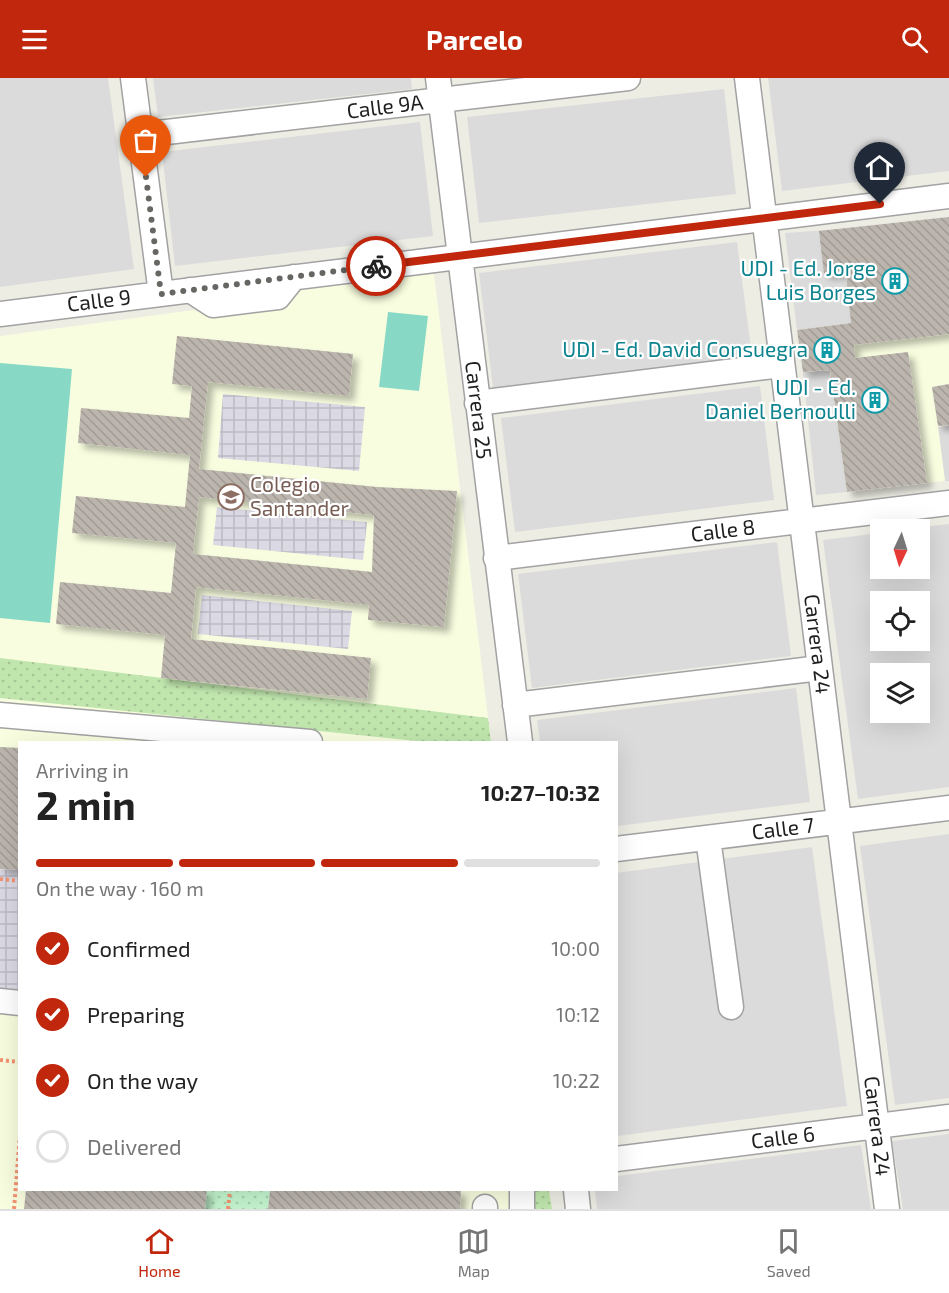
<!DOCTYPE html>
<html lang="en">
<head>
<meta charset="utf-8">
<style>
	:root { --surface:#fff; --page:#f6f6f6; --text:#222; --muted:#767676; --line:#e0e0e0; --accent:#c0270c }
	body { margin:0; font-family:"Exo 2",sans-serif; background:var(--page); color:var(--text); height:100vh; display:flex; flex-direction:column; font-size:22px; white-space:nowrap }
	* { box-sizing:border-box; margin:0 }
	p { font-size:20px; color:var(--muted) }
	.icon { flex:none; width:33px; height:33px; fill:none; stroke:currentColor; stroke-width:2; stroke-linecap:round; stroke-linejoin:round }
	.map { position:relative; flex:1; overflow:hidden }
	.side { position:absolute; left:18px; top:663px; width:600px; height:450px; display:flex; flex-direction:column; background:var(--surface); border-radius:0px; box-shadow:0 6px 24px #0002 }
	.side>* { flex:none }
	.needle { width:39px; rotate:184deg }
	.tools { position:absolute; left:870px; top:441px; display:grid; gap:12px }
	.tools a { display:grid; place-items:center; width:60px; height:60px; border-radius:0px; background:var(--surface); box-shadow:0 6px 24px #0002; font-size:30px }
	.pin { position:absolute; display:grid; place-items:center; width:51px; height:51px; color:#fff; margin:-62px -26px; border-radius:50% 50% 50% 0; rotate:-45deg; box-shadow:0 0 6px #0007 }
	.pin .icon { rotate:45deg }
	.courier { position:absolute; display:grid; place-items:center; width:60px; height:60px; margin:-30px; border:4px solid #c0270c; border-radius:50%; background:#fff; color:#222; box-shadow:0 2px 8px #0007 }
	.headline em { font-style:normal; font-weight:700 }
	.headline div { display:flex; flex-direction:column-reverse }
	.headline { display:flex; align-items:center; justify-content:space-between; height:102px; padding:0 18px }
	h1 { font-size:39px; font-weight:700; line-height:45px }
	.bar { display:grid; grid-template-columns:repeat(4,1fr); gap:9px 6px; align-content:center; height:72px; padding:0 18px }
	.bar i { height:8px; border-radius:4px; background:var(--line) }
	.bar .selected { background:var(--accent) }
	.bar p { grid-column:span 4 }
	ol { padding:0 18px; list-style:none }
	li { display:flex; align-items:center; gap:18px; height:66px }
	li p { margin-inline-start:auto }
	li .icon { padding:6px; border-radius:50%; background:var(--accent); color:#fff; stroke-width:4 }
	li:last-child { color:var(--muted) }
	li i { width:33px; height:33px; border:3px solid var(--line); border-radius:50% }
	header { display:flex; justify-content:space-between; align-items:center; height:78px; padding:0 18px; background:var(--accent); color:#fff; font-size:27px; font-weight:700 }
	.tabs { display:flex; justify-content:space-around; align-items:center; height:84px; border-top:2px solid var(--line); background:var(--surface); font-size:16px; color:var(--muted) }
	.tabs a { display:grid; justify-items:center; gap:3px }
	.tabs .selected { color:var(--accent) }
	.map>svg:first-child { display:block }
	.residential { fill:#dcdbdb; fill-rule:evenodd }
	.education { fill:#f8fddf }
	.grass { fill:url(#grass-dots) }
	.park { fill:url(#park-dots) }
	.pitch { fill:#87d9c6 }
	.plaza { fill:url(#plaza-grid) }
	.building { fill:url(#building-back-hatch); fill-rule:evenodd; filter:url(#shadow) }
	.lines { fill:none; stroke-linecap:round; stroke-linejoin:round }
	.minor-casing { stroke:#a2a2a2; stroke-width:27 }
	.path { stroke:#f29372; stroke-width:4; stroke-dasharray:3 3; stroke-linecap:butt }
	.minor { stroke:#fff; stroke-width:24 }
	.done { stroke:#676663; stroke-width:6; stroke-dasharray:0 10.8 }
	.route { stroke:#c0270c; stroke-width:8 }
	.labels { text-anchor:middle; stroke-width:4.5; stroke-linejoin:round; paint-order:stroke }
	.street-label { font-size:21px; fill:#1e1e1e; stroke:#fff }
	.culture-label { font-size:21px; fill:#0d838f; stroke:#fff; text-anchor:end }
	.education-label { font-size:21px; fill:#785e54; stroke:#fff; text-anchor:start }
</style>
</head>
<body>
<header><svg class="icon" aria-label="menu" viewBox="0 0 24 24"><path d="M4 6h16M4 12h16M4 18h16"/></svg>Parcelo<svg class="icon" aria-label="search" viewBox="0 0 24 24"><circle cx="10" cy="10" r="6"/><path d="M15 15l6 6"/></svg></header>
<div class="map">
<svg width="949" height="1131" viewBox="0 0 949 1131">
	<defs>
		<pattern id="grass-dots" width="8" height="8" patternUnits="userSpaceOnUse" patternTransform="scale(1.5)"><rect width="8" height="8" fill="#c0e6ad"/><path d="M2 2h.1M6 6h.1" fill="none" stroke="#a5c594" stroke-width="1.8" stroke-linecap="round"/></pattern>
		<pattern id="park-dots" width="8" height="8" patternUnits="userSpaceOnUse" patternTransform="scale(1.5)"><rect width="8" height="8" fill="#c4f6cf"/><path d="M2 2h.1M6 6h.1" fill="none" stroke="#a8d2b1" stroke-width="1.8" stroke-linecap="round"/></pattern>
		<pattern id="plaza-grid" width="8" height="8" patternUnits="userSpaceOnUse" patternTransform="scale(1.5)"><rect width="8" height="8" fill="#dbd9e4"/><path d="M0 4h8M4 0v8" fill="none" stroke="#bcbac3"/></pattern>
		<pattern id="building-back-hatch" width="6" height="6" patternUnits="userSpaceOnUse" patternTransform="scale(1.5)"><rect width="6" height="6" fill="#bbb5ae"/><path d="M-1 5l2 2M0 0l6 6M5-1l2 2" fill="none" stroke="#a09b95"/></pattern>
		<filter id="shadow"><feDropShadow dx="5.5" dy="5.5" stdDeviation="3" flood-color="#0004"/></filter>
	</defs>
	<rect width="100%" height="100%" fill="#eeede4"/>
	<!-- residential -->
	<path class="residential" d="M0,0H108L134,191L0,209Z
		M153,0H411L412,11L158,39Z
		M768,0H949V93L782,113Z
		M724,11L736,116L479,145L467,39Z
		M420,44L433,158L175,188L162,74Z
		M842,151L851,245L797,252L785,155Z
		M737,164L752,278L493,310L479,195Z
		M830,292L847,414L816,417L803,294Z
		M760,308L774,422L515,454L501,340Z
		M949,347V403H945L938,348Z
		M949,446V709L858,721L823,462L880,455V490H920V452L905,451ZM880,524H920V562H880ZM880,596H920V634H880Z
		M777,464L791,578L532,610L518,496Z
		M796,610L810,724L617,748L616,664H540L537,642Z
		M949,756V1020L895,1027L860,768Z
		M812,769L847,1028L617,1058L616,795Z
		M949,1056V1131H903L892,1063Z
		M861,1067L871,1131H597L595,1112H616L617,1098Z"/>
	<!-- education -->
	<path class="education" d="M949,139V347L938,349L945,403L847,414L830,292L803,294L797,252L851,245Z
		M434,196L491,664H20V1112H549L552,1131H0V258L194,232L208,238L283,229L297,211Z"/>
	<!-- grass -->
	<path class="grass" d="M0,580L488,640L491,664H426L0,620Z
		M534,1112H549L552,1131H534Z"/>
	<!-- park -->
	<path class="park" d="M207,1112H270L268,1131H205Z"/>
	<!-- pitch -->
	<path class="pitch" d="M388,234L428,238L419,313L379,309Z
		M0,285L72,291L50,545L0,540Z"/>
	<!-- plaza -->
	<path class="plaza" d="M223,316L365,329L359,393L218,380Z
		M217,429L367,444L363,482L213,467Z
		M202,517L352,533L348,571L198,556Z
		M0,791L19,792V912L0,911Z"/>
	<!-- building -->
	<path class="building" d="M949,139V256L854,267L855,280L908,274L927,405L847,414L830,292L803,294L797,252L851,245L846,195L824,196L819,153Z
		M177,258L353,276L349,318L208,304L199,391L377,409L457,413L444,549L368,542L369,527L196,509L191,561L371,580L367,621L161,600L165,557L56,546L60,504L171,515L176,465L72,455L76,418L185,429L190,377L78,365L81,330L189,340L192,308L172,306ZM199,419L374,437L372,494L193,476Z
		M949,306V347L938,348L932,309Z
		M0,669L20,670V792L0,791Z
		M26,1112H207L205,1131H24Z
		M270,1112H461L460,1131H268Z"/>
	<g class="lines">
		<!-- minor casing -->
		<g class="minor-casing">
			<path id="minor" d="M133,0L161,216
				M438,0L520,664
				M747,0L887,1131
				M141,57L628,0
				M190,212L213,227L278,219L294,199
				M0,236L949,118
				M477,325L782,287
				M496,480L949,425
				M515,627L820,590
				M0,637L310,664
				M708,760L731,929
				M616,771L949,730
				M0,923L20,925
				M616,1081L949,1039
				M576,1112L578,1131
				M485,1131V1129
				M522,1131V1112"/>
		</g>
		<!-- path -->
		<path class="path" d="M0,801L20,803
			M0,982L20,984
			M14,1131L20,1057
			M228,1131L230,1112"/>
		<!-- minor -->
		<use href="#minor" class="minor"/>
	</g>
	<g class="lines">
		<!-- done -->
		<path class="done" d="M146,99L161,216L376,188"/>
		<!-- route -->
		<path class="route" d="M376,188L880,126"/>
	</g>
	<!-- icons -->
	<defs>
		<g id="building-ring" transform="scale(1.35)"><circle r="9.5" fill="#fff" stroke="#0f9aa8" stroke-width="1.5"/><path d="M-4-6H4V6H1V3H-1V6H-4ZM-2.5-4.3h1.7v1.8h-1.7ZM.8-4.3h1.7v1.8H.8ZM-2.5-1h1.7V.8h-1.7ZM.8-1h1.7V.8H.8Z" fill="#0f9aa8"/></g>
		<g id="school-ring" transform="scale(1.35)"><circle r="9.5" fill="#fff" stroke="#8d6e63" stroke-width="1.5"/><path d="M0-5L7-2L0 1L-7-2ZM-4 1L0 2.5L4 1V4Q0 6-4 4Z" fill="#8d6e63"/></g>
	</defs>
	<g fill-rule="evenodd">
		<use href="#building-ring" x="895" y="203"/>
		<use href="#building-ring" x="827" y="272"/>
		<use href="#building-ring" x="875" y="322"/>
		<use href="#school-ring" x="231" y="419"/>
	</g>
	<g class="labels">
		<!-- street labels -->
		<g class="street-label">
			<text transform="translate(385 29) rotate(-7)" y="7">Calle 9A</text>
			<text transform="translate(99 223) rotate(-7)" y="7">Calle 9</text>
			<text transform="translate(478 332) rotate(83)" y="7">Carrera 25</text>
			<text transform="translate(723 453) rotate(-7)" y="7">Calle 8</text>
			<text transform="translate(817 566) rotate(83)" y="7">Carrera 24</text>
			<text transform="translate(783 751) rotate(-7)" y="7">Calle 7</text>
			<text transform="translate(877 1048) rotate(83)" y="7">Carrera 24</text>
			<text transform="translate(783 1060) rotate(-7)" y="7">Calle 6</text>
		</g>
		<!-- culture labels -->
		<g class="culture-label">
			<text x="876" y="198">UDI - Ed. Jorge<tspan x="876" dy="24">Luis Borges</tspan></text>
			<text x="808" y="279">UDI - Ed. David Consuegra</text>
			<text x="856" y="317">UDI - Ed.<tspan x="856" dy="24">Daniel Bernoulli</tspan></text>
		</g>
		<!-- education labels -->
		<g class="education-label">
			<text x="250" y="414">Colegio<tspan x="250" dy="24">Santander</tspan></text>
		</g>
	</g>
</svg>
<div class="tools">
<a><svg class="needle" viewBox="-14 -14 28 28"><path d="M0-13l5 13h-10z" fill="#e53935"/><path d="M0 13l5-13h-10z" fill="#767676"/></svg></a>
<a><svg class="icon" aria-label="locate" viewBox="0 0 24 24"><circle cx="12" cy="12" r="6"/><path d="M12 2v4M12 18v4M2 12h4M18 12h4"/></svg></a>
<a><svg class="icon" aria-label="layers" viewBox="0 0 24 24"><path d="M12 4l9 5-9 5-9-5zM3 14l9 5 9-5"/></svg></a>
</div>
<div class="pin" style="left:146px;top:99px;background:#ea580c"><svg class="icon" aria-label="bag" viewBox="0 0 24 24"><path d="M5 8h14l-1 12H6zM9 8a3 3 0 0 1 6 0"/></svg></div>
<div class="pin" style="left:880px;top:126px;background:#1f2937"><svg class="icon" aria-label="home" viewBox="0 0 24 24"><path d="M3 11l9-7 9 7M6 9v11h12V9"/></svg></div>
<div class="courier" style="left:376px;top:188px"><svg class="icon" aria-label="bike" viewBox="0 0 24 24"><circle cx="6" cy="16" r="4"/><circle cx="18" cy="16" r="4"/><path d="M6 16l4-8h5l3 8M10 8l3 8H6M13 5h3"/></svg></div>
<section class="side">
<div class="headline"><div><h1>2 min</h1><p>Arriving in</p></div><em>10:27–10:32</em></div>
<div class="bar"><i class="selected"></i><i class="selected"></i><i class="selected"></i><i></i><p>On the way · 160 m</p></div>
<ol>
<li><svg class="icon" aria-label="check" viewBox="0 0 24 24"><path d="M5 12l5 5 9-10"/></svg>Confirmed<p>10:00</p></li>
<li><svg class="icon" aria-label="check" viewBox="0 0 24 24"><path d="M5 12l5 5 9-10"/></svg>Preparing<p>10:12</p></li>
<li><svg class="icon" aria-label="check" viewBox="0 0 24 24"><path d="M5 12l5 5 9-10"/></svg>On the way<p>10:22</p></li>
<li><i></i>Delivered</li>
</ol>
</section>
</div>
<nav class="tabs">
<a class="selected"><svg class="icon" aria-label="home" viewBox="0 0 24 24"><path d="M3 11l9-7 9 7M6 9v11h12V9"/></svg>Home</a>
<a><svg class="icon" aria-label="map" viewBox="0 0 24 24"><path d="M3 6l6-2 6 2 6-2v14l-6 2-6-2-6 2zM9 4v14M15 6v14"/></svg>Map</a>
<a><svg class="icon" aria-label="saved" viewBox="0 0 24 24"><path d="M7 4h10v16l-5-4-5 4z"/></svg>Saved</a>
</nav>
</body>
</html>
